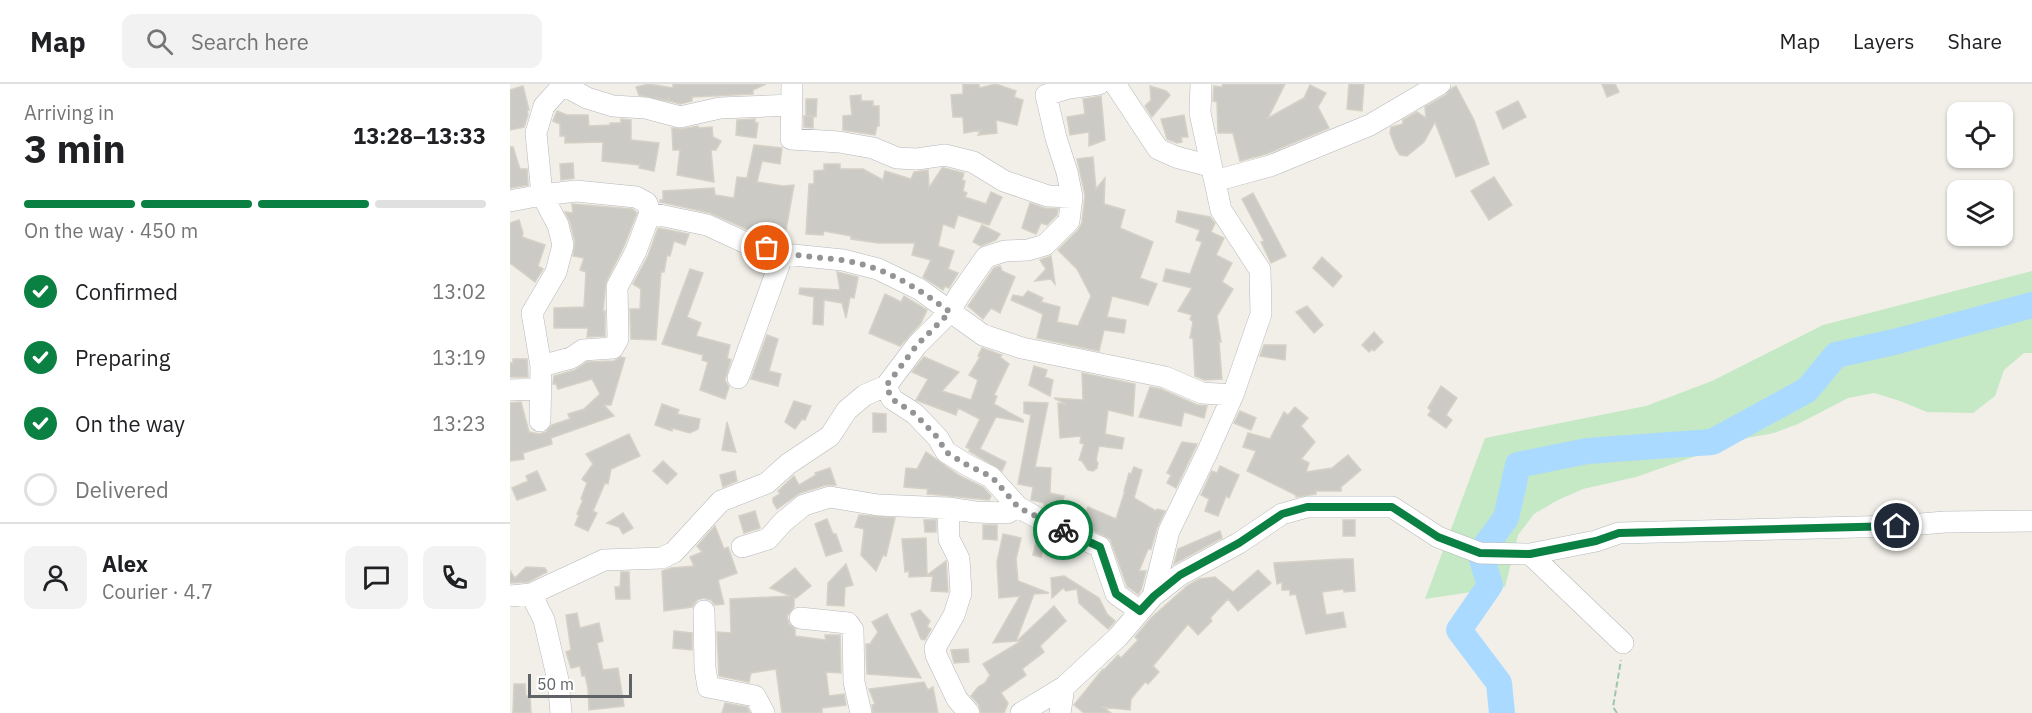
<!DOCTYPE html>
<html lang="en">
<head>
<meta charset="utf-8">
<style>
	:root { --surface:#fff; --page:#f2f2f2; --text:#202124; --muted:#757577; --line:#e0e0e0; --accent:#0b8043 }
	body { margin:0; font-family:"IBM Plex Sans",sans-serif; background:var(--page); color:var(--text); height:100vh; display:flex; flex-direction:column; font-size:22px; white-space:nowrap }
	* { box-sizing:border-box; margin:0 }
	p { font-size:20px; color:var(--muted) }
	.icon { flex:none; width:33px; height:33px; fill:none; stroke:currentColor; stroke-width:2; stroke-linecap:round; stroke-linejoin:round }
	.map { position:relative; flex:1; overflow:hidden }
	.sheet { display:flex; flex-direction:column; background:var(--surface); width:510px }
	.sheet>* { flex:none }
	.fabs { position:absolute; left:1437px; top:18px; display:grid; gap:12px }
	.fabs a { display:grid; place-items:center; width:66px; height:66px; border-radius:12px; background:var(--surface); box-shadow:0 2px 4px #0004; font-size:30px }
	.scale { position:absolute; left:18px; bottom:15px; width:104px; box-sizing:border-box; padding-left:6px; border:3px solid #5f6368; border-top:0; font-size:16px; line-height:21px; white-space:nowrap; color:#5f6368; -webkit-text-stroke:4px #fff; paint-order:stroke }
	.pin { position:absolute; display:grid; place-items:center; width:51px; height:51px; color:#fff; margin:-26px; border:3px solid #fff; border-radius:50%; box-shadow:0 2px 6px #0007 }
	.courier { position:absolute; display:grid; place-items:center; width:60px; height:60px; margin:-30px; border:4px solid #0b8043; border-radius:50%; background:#fff; color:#222; box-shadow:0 2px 8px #0007 }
	.summary em { font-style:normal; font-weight:800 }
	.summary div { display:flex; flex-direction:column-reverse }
	.summary { display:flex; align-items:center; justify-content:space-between; height:102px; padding:0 24px }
	h1 { font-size:39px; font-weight:800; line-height:45px }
	.bar { display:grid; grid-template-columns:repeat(4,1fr); gap:9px 6px; align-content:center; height:72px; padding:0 24px }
	.bar i { height:8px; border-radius:4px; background:var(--line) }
	.bar .on { background:var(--accent) }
	.bar p { grid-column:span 4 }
	.line { display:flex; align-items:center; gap:15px; padding:0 24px; border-top:2px solid var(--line) }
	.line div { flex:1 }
	.round { display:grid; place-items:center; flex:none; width:63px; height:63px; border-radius:12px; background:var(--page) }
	ol { padding:0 24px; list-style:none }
	li { display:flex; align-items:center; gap:18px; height:66px }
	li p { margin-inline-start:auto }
	li .icon { padding:6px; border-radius:50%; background:var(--accent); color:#fff; stroke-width:4 }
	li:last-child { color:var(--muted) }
	li i { width:33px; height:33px; border:3px solid var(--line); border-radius:50% }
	header { display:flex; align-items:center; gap:36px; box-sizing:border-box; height:84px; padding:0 30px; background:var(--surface); border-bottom:2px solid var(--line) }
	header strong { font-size:28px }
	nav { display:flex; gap:33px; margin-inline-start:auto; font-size:21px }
	.search { width:420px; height:54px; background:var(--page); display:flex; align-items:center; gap:15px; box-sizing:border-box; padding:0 21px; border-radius:12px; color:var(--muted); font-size:22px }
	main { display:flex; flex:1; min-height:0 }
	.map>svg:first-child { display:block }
	.green { fill:#c5e8c5 }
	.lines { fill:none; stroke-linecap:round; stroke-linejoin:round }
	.river { stroke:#aadaff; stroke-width:26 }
	.building { fill:#cccac5; stroke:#d6d1c6; stroke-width:1.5 }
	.minor-casing { stroke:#b5b8bc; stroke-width:22 }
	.path { stroke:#9cc7a9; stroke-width:2; stroke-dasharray:6 3; stroke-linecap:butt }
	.minor { stroke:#fff; stroke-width:21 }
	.done { stroke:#929495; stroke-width:6; stroke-dasharray:0 10.8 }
	.route { stroke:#0b8043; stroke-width:8 }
</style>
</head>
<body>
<header>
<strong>Map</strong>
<div class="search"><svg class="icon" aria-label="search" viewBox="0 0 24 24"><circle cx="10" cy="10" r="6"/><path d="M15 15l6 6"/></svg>Search here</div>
<nav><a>Map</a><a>Layers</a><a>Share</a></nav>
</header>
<main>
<section class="sheet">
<div class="summary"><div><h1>3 min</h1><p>Arriving in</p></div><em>13:28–13:33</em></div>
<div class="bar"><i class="on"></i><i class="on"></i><i class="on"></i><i></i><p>On the way · 450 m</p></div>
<ol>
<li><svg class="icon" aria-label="check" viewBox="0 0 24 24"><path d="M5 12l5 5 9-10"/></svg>Confirmed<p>13:02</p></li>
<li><svg class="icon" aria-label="check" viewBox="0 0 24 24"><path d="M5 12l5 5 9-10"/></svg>Preparing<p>13:19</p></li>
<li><svg class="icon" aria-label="check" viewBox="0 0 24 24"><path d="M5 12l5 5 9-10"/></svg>On the way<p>13:23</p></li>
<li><i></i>Delivered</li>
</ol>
<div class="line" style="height:108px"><a class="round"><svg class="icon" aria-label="person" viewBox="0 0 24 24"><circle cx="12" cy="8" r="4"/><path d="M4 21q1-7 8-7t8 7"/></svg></a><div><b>Alex</b><p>Courier · 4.7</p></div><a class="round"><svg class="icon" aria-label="chat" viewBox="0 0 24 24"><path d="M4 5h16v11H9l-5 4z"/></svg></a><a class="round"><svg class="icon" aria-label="phone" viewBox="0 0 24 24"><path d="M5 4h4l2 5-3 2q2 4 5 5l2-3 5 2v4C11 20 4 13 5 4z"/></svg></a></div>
</section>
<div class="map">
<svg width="1522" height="629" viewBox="0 0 1522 629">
	<rect width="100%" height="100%" fill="#f1efe8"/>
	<!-- green -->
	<path class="green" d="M1522,187V269H1514L1494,286L1485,312L1463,329L1417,328L1390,317L1364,309L1338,314L1288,340L1264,349L1237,354L1126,393L1073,405L1048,416L1024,430L1008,451L995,503L915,515L975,354L1136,322L1202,297L1313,241Z"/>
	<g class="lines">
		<!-- river -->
		<path class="river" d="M992,629L989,599L949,546L980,501L970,469L996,434L1008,381L1077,367L1202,358L1297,306L1326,271L1388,257L1522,221"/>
	</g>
	<!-- building -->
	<path class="building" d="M139,0L163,4V0H256L243,6V10L182,13V17L170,20L159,17V13L158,17L129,11L126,3Z
		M453,0H469V4L486,0L506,7L504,13L513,16L507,41L486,36L487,49L468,51L471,46L454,49L453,33H443L441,11L453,10Z
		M713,0H775L758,34L794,14L800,1L816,9L808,23L819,44L756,70L730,77L723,49H708L707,18L703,17L704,2L712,3Z
		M839,0H854L852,27L837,25Z
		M1092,0H1105L1109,8L1097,13Z
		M13,2L19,26H17L18,31L14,43L0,46V6Z
		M640,2L656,7L660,11L642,33L635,22L641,16Z
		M946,2L964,36L979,80L946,93L925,38L914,58L897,72L890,71L886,65L880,49L881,43L893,40V36L907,28L916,34L915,23L936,11L942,4Z
		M351,11V17H363V22H369V42H367L365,51L333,46V32L342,31L340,12Z
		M591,12L595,56L579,62V48L560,51L557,33L575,30L573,15Z
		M296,15H307L306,33L303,32V44L294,43V32H302H296Z
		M1008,17L1016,33L993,45L986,28Z
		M47,27L57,31H78L79,42L100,41V39H111V35L121,36V56L149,59L144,87L129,84L130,81L92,77L93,58L55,59V52H50V40L43,37Z
		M674,31L678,53H671L672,58L667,59L657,55L651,35Z
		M245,35V39H248L246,54L226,51L227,36Z
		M188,42L189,44L202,43L203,53L211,57L206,66H201L204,98L167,91L170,66H163L162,44L172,45Z
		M244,61L272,64L270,80L252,77L247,98L273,102L284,101L274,157L239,146L200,129L150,118V116H153V107L204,104L205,111L224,114L227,93L237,94Z
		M0,63H3L10,85H17L18,101L0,104Z
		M583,73L586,105L595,94L594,120L615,126L610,144L643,158L630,194L647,200L638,221L602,212L597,233L616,236L614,249L594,246L589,267L527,254L533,230L501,216L503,211L513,213L518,207L533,214L531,218L550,223L547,238L568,242L581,212L567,185L548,166L568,146L572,139L575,111L567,75Z
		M63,79L64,94L51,96L50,80Z
		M314,80H330V85H353L373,96L375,87L401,95L404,88L418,86L419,104L432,84H434L454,89L452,96L455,97L453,107L457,109L455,113L476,120L481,108L492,113L479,141L448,131L444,144L433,140L428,162L444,167L438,185L448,189L439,204L435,202L433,206L413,193L421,176L402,171L405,159H368L341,155V152L314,147L313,151L296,150L299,100H304V87L314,86Z
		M984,93L1002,121L979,136L961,107Z
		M743,109L776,172L761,179L751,158L754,157L732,115Z
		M520,119L534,124L548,125L547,131L537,141L531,139L526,150L512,144Z
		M62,120L122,125L127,129L114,162L96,198L93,227H95V252L77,253L78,244H44V224L74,223L76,188L70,186L74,174L63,172L65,158L60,138L55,128L63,129Z
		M668,127L700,133L705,139L701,148L714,154L706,171L722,179L712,198L723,205L707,232L711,258H709L712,295L695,296L685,292L683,254H680L683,238L680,235L682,231L668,227L682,204L653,197L656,185L680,190L692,158L686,156L690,146L666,138Z
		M9,136L13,149L12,153L35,161L28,182L33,185L25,198L0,179V139Z
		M472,141L490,150L486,156L471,162L463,158Z
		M148,144L179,150L175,161L164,157L160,172L157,171L154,188H151L146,256L121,255L120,225H130L131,205L123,200L138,172Z
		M541,172L545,200L541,195L525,197L536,185L530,176Z
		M812,173L832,192L823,203L803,184Z
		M490,182L492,187L505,193L490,229L481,224L473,235L458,222L484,184Z
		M180,185L193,189L177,233L191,239L186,252L220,261L217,274L221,276L215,296L219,303L215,315L190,306L198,278L192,276L193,271L152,260Z
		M327,188L348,193L344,214L340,213L336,234L332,219L314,216L313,241L303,240L304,213L289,210L290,204L330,206Z
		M375,210L391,218L394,212L417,226L411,239L390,262L359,249Z
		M797,222L813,241L804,249L786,228Z
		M864,248L873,258L864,267L862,265L859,268L852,261Z
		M257,251L268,255L259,287L271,290L268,302L241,295Z
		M754,261H776L775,276L750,272Z
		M472,264L492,271L490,273L499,280L484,311L487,312L484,320L513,336V338L486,333L470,365L496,378L492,387L459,367L460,365L456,363L470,335L448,324L446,331L406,316L418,295L402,288L414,273L449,288L432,307L461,316L468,296L459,291L470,273L468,272Z
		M111,273L115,274L101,321H94L104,332L41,354L42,360L13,369L14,375L0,377V319L11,318L19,348L29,350L36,348L42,341L60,335L58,330L74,325L90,310L82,295L48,305L46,300H43L44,292L65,286L77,278L104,277Z
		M3,275H17L18,293H0V279H3Z
		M524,282L537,286L535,293L543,296L540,312L519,301Z
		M572,289L625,300L623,332L598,326L595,350L614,354L612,365L589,362L586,376L588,379L587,384L583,387L578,386L572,377L569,376L574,360L570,359L571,352L550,354L548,319L556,320L544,314L573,316Z
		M931,302L947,314L936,331L942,336L936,344L918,331L921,327L918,324Z
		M640,303L651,305L687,321L697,322L694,334L674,328L671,342L629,333Z
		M284,317L301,322L295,336L292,335L285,345L275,338Z
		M514,318L538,319L525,383L541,384L540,409L554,412L550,431L534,423V419L521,416L523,403L508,400L521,331L514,329Z
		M152,320L169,326L167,330L190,335L188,345L180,349L162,344V347L145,341Z
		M785,323L798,334L791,342L805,358L791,375L799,379L796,388L822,384L838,371L851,386L831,403V407H806V410L786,413V411L737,387L746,367L733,363L738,349L760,355L774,328L778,331Z
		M730,327L746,334L741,346L724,339Z
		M363,329L376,330V348H363Z
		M217,338L226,368L212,366Z
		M119,350L130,372L101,385L98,400L95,399L83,427L87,429L78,447L65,441L69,431L67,430L73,416L71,415L77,399L72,395L83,380L76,370Z
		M672,358L687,360L666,404L657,399L661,391L657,389Z
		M416,368L450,392L473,403L481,412L479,416L419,410H417L418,405L394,403L396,384L407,385Z
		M153,377L167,390L157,400L143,387Z
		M710,382L729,391L719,414L716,412L708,432L695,427L699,415L691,411L702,387L707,389Z
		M624,383L632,386L624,414L646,427L647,425L655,427L647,444L641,465H638L629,487H636L631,506L628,510L617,502L600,455L576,442L578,437L572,434L578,423L606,435L615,407H614L619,389L621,390Z
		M320,384L326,401H316L290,409L267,425L263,418V414L270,410L268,407L284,392L289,401L306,391L305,389Z
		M27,387L36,406L7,416L2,404L18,397L16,392Z
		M225,387L227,397L213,403L210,391Z
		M245,427L250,444L234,449L229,432Z
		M113,429L123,444L113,450L109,443L97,439Z
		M349,431L385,434L376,472L373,471L366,487L351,471L354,445L345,443Z
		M317,435L323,450H326L332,467L316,472L305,440Z
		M414,436H426V448H415Z
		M833,436H845V452H833Z
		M473,441H487V456L473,455Z
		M205,442L214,465L218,463L227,489L208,496L214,520L205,521L201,516L193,514L187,516L182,523L154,527L152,487L161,484L184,482L180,473L192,468L187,462Z
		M710,447L712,454L664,480L668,465Z
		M528,449L537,453L531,473L523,471Z
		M493,450L511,454L506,475L508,497L539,509L524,510L506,557L483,559L510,512L489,514L487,478Z
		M416,454L417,491L436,477L438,508L421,507L423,492L399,493V487L395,488L392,455Z
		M832,475H843L845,507L834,508V505L812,508L816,531L833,528L836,543L796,550L786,510L780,511V506H772V498L767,500L764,479Z
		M336,480L343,501L335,503L334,522L317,521L318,499Z
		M16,483L35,484L37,488L18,498L0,499V487L5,494Z
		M285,484L301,502L286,514L284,513V523L277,532L279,540L285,545V552L316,556L315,551H330L331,589L316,588L319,612L334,610L336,621L312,624V629H272L266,585L241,589L239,598L209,592L207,548L221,549L220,515L281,512L260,504Z
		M748,486L761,499L728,527L718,515L700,534L702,537L688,551L678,540L643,582L649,588L638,600L635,598L621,615L620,626L593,623L601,629H574L564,621L593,585L594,586L608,571L611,574L628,556L625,553L641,534L677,502L689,495L705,493L723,508Z
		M111,488H119L120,515H106L105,503H110Z
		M554,492L589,514L597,530L605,537L598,545L569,519L567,505L556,507L553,504L542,514L541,494Z
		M544,522L556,537L530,562L534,568L512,585L516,591L491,609L498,619L494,629H471L469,621L461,612L468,603L475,599L480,591L473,580L511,557H507Z
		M410,526L420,537L417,543L421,545L415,556L411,555L401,530Z
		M67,529L70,544L89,539L93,557L87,559L93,586L108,584L114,622L79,626L78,604L75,591L72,592L70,582L61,584L56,568L61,566L56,531Z
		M377,530L382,540L411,594L357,590L356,560H360L368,548L362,538Z
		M164,547L182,549V566L163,564Z
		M458,565L459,578L444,579L441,566Z
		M414,598L418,606L423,603L428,629H363L362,621L365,620L359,605Z
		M4,600H15L16,612H20L21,629H3Z
		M215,619L237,623L240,629H212Z"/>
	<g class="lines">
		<!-- minor casing -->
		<g class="minor-casing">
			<path id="minor" d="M282,0L281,55L329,58L363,64L387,74L407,75L435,71L463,78L494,97L538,112L562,113
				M605,0L648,65L666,73L700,82
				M53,1L77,14L103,22L136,24L170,33L210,24L282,21
				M705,97L760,82L860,41L930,0
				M0,117L32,111L66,107L126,113L137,119L140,129L197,141L234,158L273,170L333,176L368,185L409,205L473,251L512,264L655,293L692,309L723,311
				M31,282L61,274L73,266L103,264L108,255L107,203L126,167L140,129
				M228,294L273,170
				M376,302L382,315L405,330L428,354L436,368L457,381L481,393L508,423
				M0,306L30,305
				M30,337L31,282L22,229L46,188L53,161L48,141L32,111L26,49L34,22L54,0
				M438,424L439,455L449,475L451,509L444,531L425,564L426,571L447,615L459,629
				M232,463L258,455L273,438L294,421L320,413L368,421L438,424L465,428L497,429L508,423L535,438L590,463L606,510L630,527
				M1020,470L1086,457L1109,449L1387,442L1435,438L1522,437
				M0,512L21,510
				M643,512L670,491L729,459L772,430L797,423H882L928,453L970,469L1020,470L1113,559
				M194,527L195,584L198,603L245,612L254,629
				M290,534L338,539L343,546L344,598L351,629
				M51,629L48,596L34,536L21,510L94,476L152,474L164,468L211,417L257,399L278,380L320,352L337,326L355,311L376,302L407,261L440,228L448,213L476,173L495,167L518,166L535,161L559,137L562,113L557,88L546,54L536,11L559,4L589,0
				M511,629L554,603L608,553L643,512L659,447L696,371L723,311L751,230L750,186L711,126L690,29L691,0
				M550,629L554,603"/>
		</g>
		<!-- path -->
		<path class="path" d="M1107,629L1103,623L1111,576"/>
		<!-- minor -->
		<use href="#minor" class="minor"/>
	</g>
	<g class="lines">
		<!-- done -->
		<path class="done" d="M257,164C281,172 306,173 331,176C374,182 406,203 440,228L407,261L376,302L382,315L405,330L428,354L436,368L457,381L482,393L508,423L553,446"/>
		<!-- route -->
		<path class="route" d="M553,446L590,463L606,510L630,527L644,512L670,491L729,459L772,430L797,423H882L928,453L970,469L1020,470L1086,457L1109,449L1387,442"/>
	</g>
</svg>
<div class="fabs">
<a><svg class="icon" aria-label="locate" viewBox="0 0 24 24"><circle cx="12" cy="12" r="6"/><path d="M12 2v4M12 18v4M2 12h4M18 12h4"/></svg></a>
<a><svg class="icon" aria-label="layers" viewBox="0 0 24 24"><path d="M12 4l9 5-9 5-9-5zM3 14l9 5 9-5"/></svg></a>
</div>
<div class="scale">50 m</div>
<div class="pin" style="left:257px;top:164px;background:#ea580c"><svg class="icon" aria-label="bag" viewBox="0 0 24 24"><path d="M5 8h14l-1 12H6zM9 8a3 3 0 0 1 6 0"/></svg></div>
<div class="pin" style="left:1387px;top:442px;background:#1f2937"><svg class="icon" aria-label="home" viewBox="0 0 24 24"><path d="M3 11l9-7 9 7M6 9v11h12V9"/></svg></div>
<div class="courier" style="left:553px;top:446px"><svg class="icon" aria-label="bike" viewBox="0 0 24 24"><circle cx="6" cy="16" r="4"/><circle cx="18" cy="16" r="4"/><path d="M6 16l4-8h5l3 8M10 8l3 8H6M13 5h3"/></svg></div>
</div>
</main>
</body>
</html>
